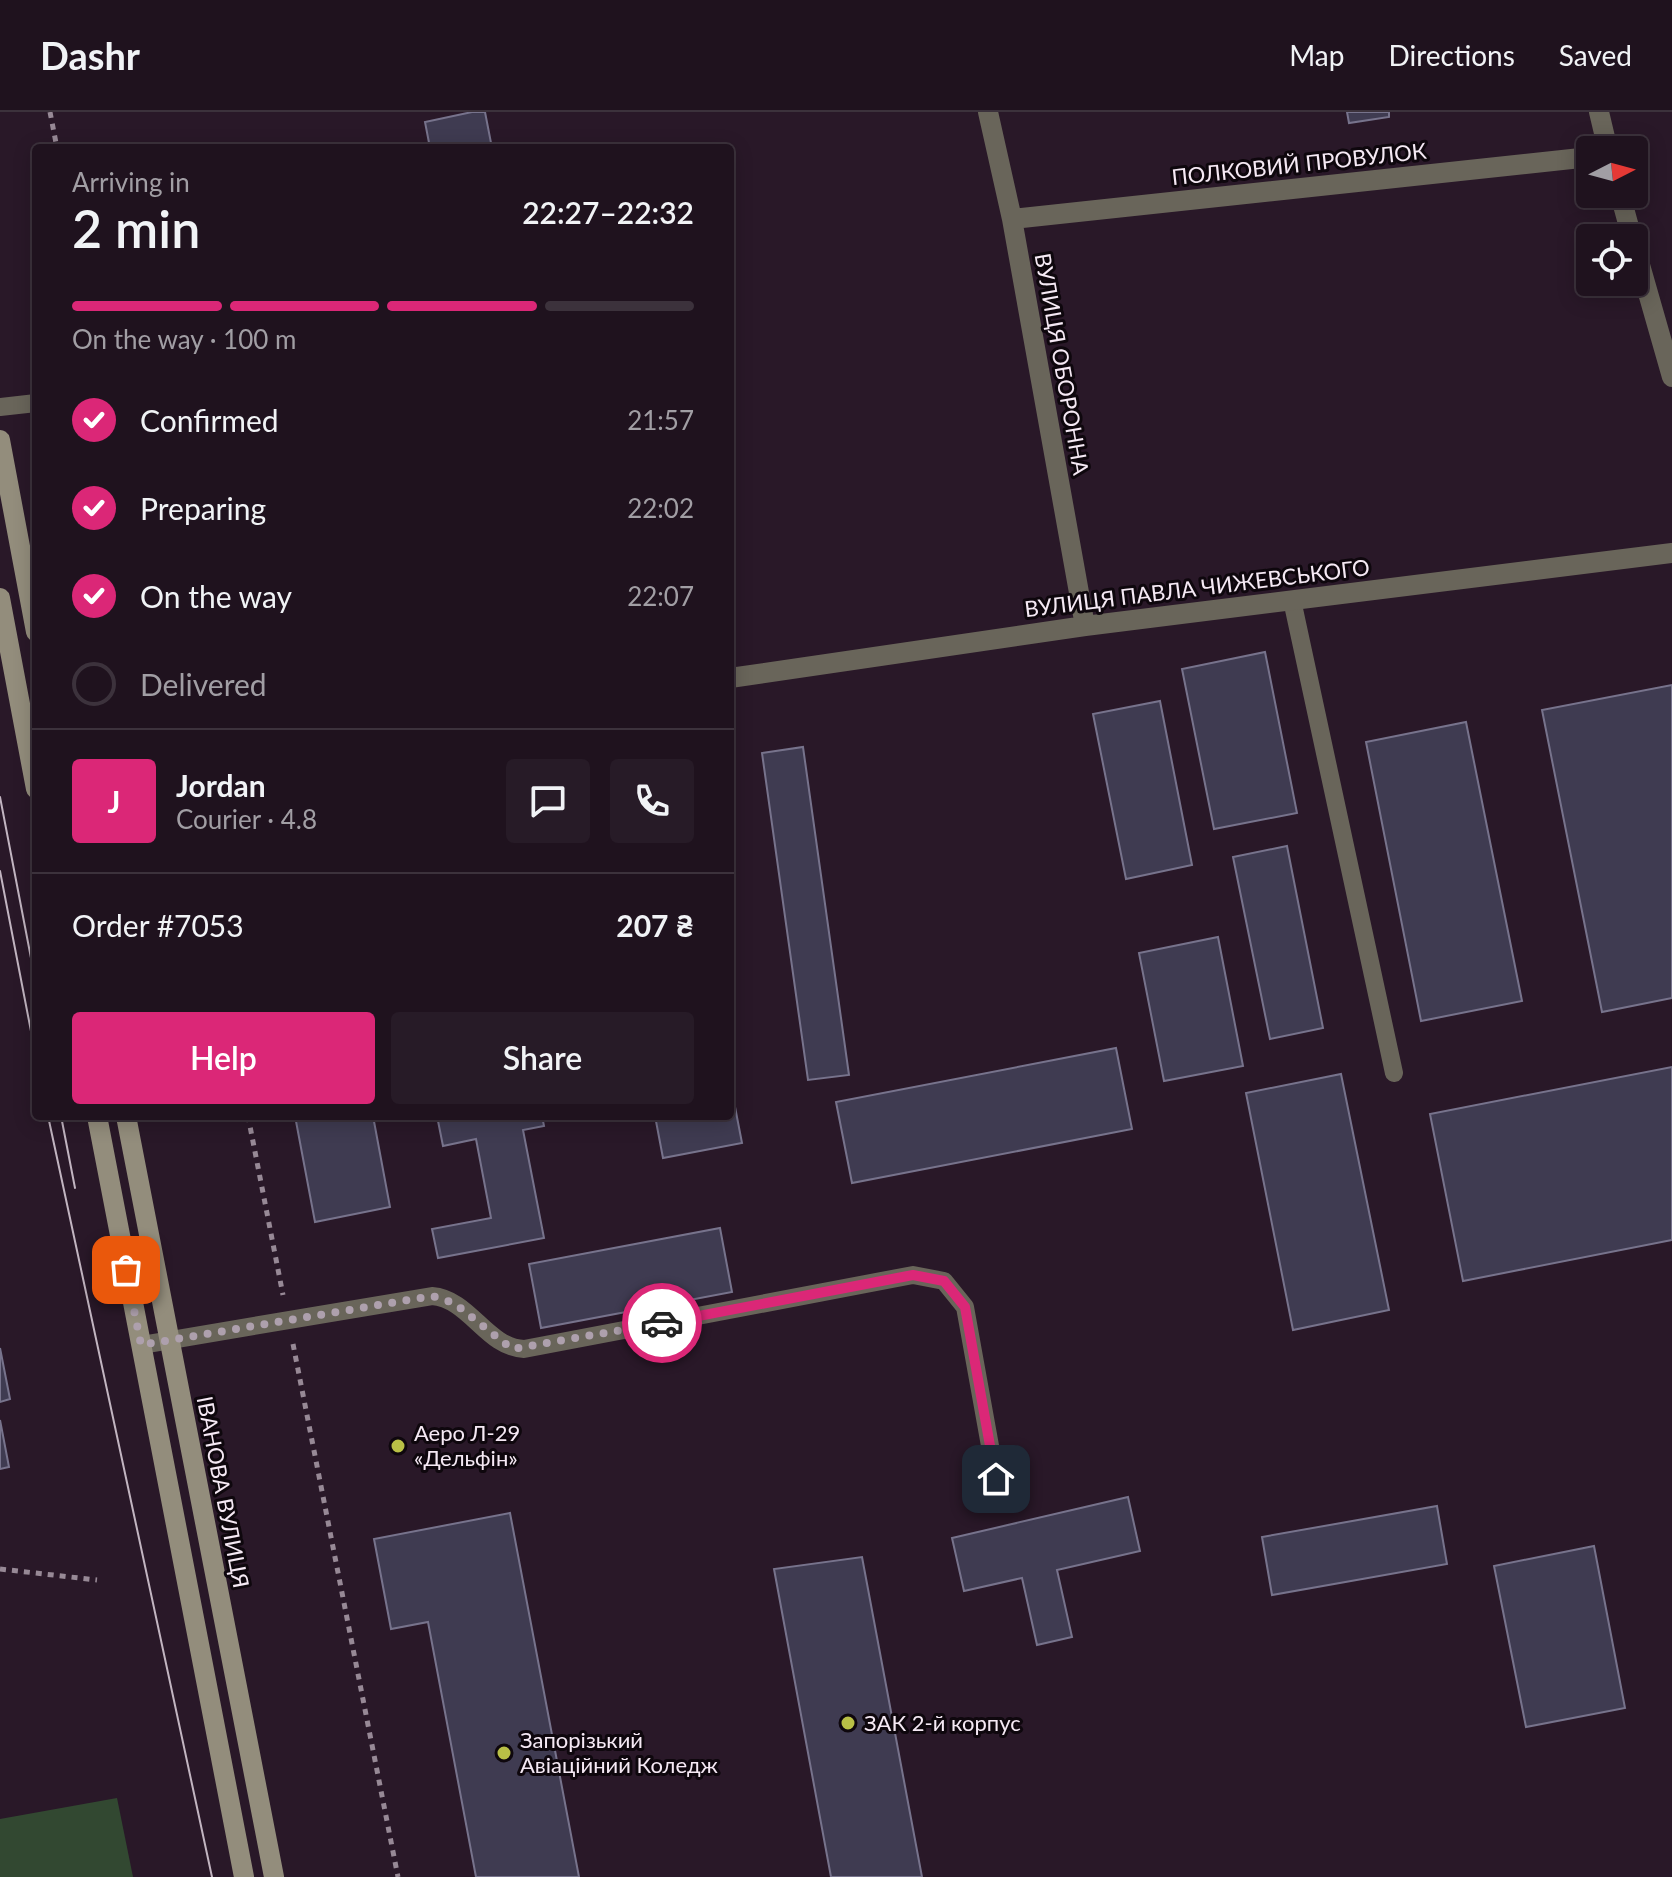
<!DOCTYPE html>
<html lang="en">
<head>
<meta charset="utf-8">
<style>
	:root { --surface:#1f121e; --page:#271b27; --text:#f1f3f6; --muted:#a19ea4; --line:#3c323c; --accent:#db2777 }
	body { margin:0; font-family:Lato,sans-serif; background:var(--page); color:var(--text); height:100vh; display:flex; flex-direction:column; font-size:30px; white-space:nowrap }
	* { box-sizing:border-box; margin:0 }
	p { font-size:26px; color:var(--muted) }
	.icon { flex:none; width:44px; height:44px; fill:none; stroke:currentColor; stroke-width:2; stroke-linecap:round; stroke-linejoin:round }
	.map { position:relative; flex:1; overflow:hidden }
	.panel { position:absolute; left:32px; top:32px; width:702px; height:976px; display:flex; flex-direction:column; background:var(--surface); border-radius:8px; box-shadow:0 4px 20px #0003,0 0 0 2px var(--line) }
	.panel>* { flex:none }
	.needle { width:52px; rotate:84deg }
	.fabs { position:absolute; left:1576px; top:24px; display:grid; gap:16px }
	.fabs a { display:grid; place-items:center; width:72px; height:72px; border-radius:8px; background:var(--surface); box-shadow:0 4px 20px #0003,0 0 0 2px var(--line); font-size:40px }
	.pin { position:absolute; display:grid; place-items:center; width:68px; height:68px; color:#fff; margin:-34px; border-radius:16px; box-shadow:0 4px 12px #0006 }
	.courier { position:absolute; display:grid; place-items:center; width:80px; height:80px; margin:-40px; border:6px solid #db2777; border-radius:50%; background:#fff; color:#222; box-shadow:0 2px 10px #0007 }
	.head em { font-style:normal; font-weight:600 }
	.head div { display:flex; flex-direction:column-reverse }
	.head { display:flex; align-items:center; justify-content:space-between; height:136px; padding:0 40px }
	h1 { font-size:52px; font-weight:600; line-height:60px }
	.bar { display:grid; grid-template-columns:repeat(4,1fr); gap:12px 8px; align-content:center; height:96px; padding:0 40px }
	.bar i { height:10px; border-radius:6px; background:var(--line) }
	.bar .on { background:var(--accent) }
	.bar p { grid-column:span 4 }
	.line { display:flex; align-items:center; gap:20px; padding:0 40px; border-top:2px solid var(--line) }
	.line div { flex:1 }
	.round { display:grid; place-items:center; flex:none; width:84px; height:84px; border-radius:8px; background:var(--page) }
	ol { padding:0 40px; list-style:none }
	li { display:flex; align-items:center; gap:24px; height:88px }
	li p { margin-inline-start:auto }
	li .icon { padding:8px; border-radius:50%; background:var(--accent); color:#fff; stroke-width:4 }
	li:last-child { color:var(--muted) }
	li i { width:44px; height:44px; border:4px solid var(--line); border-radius:50% }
	.primary-button { display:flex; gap:16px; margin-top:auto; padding:16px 40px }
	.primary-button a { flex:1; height:92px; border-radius:8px; background:var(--accent); color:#fff; font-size:32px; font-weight:600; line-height:92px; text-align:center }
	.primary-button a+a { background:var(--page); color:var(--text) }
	header { display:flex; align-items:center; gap:48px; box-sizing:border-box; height:112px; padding:0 40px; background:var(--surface); border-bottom:2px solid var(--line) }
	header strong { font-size:38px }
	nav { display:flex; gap:44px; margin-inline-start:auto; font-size:28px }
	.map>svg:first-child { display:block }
	.green { fill:#324831 }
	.building { fill:#3f3b51; stroke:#77738c; stroke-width:2 }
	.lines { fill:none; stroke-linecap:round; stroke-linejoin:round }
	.path { stroke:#978996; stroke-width:5; stroke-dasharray:6 6; stroke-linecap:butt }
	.service { stroke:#69655a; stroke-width:18 }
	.minor { stroke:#69655a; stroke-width:20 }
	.secondary { stroke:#938d7c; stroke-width:20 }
	.tram { stroke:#c2b5c1; stroke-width:2 }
	.done { stroke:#aea0ad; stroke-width:8; stroke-dasharray:0 14.4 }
	.route { stroke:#db2777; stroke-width:10 }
	.poi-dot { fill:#b9c046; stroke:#0e070d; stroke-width:3 }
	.labels { text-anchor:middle; stroke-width:6; stroke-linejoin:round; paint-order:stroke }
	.street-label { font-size:22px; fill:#f5e9f4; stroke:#0e070d }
	.poi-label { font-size:22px; fill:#f5e9f4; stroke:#0e070d; text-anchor:start }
</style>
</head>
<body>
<header>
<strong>Dashr</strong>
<nav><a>Map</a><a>Directions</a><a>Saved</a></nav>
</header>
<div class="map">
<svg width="1672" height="1765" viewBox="0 0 1672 1765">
	<rect width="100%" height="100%" fill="#291828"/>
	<!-- green -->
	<path class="green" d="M117,1686L133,1765H0V1707Z"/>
	<!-- building -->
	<path class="building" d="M472,0H485L492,36H430L425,10Z
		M1347,0H1389V5L1349,11Z
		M1265,540L1297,701L1214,717L1182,557Z
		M1672,573V886L1602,900L1542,598Z
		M1160,589L1192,753L1126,767L1093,602Z
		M1466,610L1522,889L1421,909L1366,630Z
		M803,635L849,963L808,968L762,641Z
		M1287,734L1323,916L1270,927L1233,745Z
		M1218,825L1243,954L1164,969L1139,841Z
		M1116,936L1132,1017L852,1071L836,990Z
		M1672,955V1128L1463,1169L1430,1002Z
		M1341,962L1389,1198L1293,1218L1246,981Z
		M730,969L742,1031L663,1046L655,1004H730Z
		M295,1004H373L390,1095L315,1110Z
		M437,1004H542L544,1014L523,1018L544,1126L438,1146L432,1117L491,1106L476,1027L443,1034Z
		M720,1116L732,1180L541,1216L529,1152Z
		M0,1236L10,1287L0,1290Z
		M0,1308L9,1355L0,1357Z
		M1128,1385L1140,1439L1057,1458L1072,1525L1037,1533L1022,1466L964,1479L952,1426Z
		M1437,1394L1447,1452L1272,1483L1262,1425Z
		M510,1401L579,1765H476L428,1510L391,1517L374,1427Z
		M1594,1434L1625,1596L1526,1615L1494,1454Z
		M862,1445L922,1765H831L774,1457Z"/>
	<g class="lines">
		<!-- path -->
		<path class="path" d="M50,0L57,36
			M248,1004L283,1183
			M293,1232L398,1765
			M0,1457L97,1468"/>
		<!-- service -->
		<path class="service" d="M0,295L36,291
			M1292,488L1394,961
			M141,1233L432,1184C470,1187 486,1235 524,1237L913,1163L944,1169L965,1195L996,1367"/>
		<!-- minor -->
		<path class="minor" d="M988,0L1012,107L1085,514
			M1599,0L1608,38
			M1620,82L1632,126
			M1012,107L1590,45
			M1634,132L1672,265
			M730,566L1085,514L1672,441"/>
		<!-- secondary -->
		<path class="secondary" d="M0,328L36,520
			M0,486L36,677
			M97,1004L244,1765
			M126,1004L274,1765"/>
		<!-- tram -->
		<path class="tram" d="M0,685L36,872
			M0,759L36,945
			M48,1004L212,1765
			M61,1004L75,1076"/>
	</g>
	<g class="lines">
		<!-- done -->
		<path class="done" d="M126,1158L141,1233L432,1184L454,1191L512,1237L662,1211"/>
		<!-- route -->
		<path class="route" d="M662,1211L913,1163L944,1169L965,1195L996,1367"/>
	</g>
	<!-- markers -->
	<g class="poi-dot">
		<circle cx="398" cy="1334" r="8"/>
		<circle cx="848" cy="1611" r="8"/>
		<circle cx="504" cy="1641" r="8"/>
	</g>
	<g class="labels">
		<!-- street labels -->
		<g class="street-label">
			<text transform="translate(1299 52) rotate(-6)" y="8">ПОЛКОВИЙ ПРОВУЛОК</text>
			<text transform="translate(1062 252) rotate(80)" y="8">ВУЛИЦЯ ОБОРОННА</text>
			<text transform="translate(1197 476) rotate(-7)" y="8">ВУЛИЦЯ ПАВЛА ЧИЖЕВСЬКОГО</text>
			<text transform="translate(223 1380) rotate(79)" y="8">ІВАНОВА ВУЛИЦЯ</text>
		</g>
		<!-- poi labels -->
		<g class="poi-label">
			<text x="414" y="1329">Аеро Л-29<tspan x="414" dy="25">«Дельфін»</tspan></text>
			<text x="864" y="1619">ЗАК 2-й корпус</text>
			<text x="520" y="1636">Запорізький<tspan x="520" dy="25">Авіаційний Коледж</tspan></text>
		</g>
	</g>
</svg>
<div class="fabs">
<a><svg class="needle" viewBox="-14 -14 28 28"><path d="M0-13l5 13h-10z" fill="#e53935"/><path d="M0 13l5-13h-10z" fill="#a19ea4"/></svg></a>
<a><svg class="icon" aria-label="locate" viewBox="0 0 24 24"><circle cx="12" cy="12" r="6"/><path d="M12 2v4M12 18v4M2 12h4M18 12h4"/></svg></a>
</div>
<div class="pin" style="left:126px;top:1158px;background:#ea580c"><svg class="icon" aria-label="bag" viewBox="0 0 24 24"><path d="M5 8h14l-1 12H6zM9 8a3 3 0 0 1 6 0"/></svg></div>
<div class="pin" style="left:996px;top:1367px;background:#1f2937"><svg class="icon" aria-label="home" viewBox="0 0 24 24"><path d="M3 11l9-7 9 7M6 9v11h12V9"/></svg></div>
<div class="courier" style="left:662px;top:1211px"><svg class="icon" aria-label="car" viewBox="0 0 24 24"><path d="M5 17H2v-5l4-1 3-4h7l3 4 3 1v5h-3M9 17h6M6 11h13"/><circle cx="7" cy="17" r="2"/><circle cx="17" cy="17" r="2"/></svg></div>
<section class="panel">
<div class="head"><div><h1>2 min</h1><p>Arriving in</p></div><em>22:27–22:32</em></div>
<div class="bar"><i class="on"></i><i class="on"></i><i class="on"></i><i></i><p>On the way · 100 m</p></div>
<ol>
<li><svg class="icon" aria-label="check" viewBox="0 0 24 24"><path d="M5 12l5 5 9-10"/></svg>Confirmed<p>21:57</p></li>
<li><svg class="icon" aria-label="check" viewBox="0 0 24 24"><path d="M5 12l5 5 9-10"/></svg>Preparing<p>22:02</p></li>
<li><svg class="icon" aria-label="check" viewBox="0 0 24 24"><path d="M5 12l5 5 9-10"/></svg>On the way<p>22:07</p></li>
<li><i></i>Delivered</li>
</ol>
<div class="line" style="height:144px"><b class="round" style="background:var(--accent);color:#fff">J</b><div><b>Jordan</b><p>Courier · 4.8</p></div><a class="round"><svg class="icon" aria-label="chat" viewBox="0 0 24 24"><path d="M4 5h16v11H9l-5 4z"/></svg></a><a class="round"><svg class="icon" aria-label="phone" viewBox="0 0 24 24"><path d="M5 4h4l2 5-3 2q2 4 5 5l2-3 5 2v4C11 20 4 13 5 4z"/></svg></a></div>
<div class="line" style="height:104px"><div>Order #7053</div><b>207 ₴</b></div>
<div class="primary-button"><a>Help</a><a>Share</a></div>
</section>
</div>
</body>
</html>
